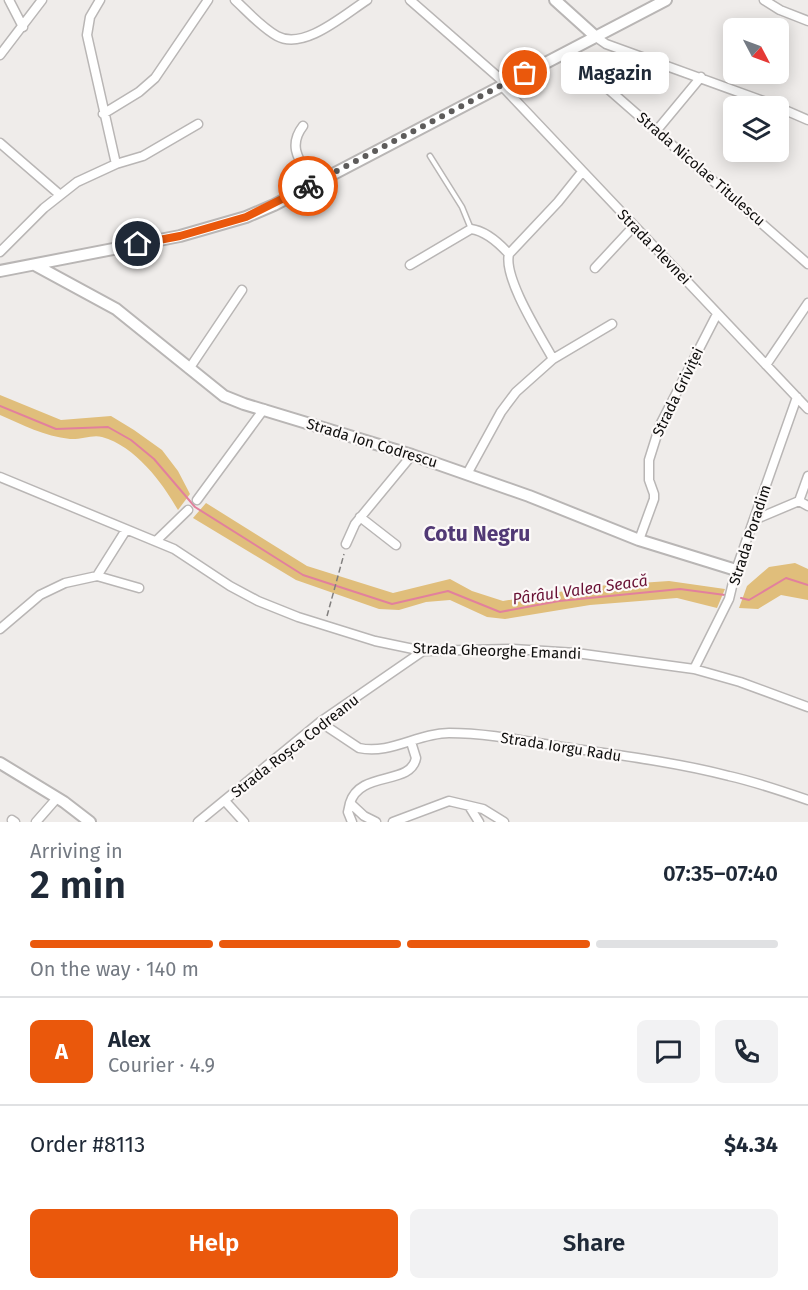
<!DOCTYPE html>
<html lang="en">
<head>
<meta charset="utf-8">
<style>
	:root { --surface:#fff; --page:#f2f2f3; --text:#1f2937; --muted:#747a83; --line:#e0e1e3; --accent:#ea580c }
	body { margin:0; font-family:"Fira Sans",sans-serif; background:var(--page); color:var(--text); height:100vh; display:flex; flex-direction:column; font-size:22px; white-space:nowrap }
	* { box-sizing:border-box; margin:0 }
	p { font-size:20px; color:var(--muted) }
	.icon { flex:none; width:33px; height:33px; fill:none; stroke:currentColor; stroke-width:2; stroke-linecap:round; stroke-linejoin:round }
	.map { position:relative; height:822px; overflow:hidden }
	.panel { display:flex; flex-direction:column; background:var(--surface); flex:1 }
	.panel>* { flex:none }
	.needle { width:39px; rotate:131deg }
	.tools { position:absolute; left:723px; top:18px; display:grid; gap:12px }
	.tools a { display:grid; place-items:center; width:66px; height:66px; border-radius:9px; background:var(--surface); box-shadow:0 3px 15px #0003; font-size:30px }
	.pin { position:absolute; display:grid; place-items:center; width:51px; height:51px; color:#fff; margin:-26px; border:3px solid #fff; border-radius:50%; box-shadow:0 2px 6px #0007 }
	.courier { position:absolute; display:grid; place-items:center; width:60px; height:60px; margin:-30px; border:4px solid #ea580c; border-radius:50%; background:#fff; color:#222; box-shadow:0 2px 8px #0007 }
	.bubble { position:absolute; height:42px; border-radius:9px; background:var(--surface); box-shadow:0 3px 15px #0003; font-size:20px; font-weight:600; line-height:42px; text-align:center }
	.head em { font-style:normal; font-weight:600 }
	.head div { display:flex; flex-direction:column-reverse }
	.head { display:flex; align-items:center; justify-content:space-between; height:102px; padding:0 30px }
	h1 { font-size:39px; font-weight:600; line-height:45px }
	.bar { display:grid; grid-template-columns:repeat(4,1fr); gap:9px 6px; align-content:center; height:72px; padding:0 30px }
	.bar i { height:8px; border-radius:4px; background:var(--line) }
	.bar .current { background:var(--accent) }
	.bar p { grid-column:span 4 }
	.line { display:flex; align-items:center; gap:15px; padding:0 30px; border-top:2px solid var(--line) }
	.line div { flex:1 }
	.round { display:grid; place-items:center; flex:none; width:63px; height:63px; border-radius:9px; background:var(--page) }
	.button { display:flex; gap:12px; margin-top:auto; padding:12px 30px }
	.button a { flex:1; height:69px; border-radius:9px; background:var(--accent); color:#fff; font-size:24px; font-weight:600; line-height:69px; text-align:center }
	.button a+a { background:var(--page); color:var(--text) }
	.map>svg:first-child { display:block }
	.green { fill:#e0be7b }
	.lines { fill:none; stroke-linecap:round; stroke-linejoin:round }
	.stream { stroke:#e2809d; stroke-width:2 }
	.service-casing { stroke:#b9b6b5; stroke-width:7 }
	.minor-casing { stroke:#b9b6b5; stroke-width:11 }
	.tertiary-casing { stroke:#b9b6b5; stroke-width:14 }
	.secondary-casing { stroke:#b9b6b5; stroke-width:14 }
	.path { stroke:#817f7e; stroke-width:1.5; stroke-dasharray:6 3; stroke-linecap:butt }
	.service { stroke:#fff; stroke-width:4 }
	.minor { stroke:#fff; stroke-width:8 }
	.tertiary { stroke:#fff; stroke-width:10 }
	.secondary { stroke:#fff; stroke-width:10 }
	.done { stroke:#5d5b5a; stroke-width:6; stroke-dasharray:0 10.8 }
	.route { stroke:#ea580c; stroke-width:8 }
	.labels { text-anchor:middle; stroke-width:4.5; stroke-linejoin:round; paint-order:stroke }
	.street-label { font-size:15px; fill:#0e0d0c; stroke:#fcf9f8 }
	.water-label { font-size:16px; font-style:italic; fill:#691135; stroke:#fcf9f8 }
	.district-label { font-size:21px; font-weight:bold; fill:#513975; stroke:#fcf9f8 }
</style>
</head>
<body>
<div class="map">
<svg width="808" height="822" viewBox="0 0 808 822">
	<rect width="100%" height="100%" fill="#efecea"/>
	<!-- green -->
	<path class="green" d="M0,395L61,420L111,416L134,430L162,450L178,471L190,494L178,510C162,482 135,446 102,437C93,434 80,440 70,439C44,436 23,425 0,415Z
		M206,503L307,566L393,593L450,579L472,591L503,601L596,586L669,581L725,589L717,608L677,598L590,605L505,619L487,617L450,600L426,602L399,610L379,609L296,580L193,518Z
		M795,563L808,569V600L781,595L758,609L739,608L747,586L769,567Z"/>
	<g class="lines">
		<!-- stream -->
		<path class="stream" d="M0,406L56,429L108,427L131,440L154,459L195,507L303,575L392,604L448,591L500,612L559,601L680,589L725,595
			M741,598L749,600L786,578L808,585"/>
		<!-- service casing -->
		<g class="service-casing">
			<path id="service" d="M430,156L462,207L471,229"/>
		</g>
		<!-- minor casing -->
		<g class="minor-casing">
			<path id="minor" d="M9,0L23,27
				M100,0L90,17L87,35L116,164
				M235,0C248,12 261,27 277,36C304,51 345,14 367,0
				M410,0L505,83
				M764,0L780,10L808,21
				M596,37L606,44L777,106
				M566,52L808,264
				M0,55L42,0
				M501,85L808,409
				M778,107L808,120
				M103,114L139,92L155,78L208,0
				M303,126C286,148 302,163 313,184
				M657,130L701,77
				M0,143L59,194
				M0,252L44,208L77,182L116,164L143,156L198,124
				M410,265L471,229C486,231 499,243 509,254
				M595,268L634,226
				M553,359C541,337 503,278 509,254L558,202L582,172
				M766,365L808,303
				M189,369L242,290
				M467,474L501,412L516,392L553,359L612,324
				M0,477L174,549L230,586L258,601L298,617L375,641L423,651L513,649L576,653L694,669L740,682L808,707
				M197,500L264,409
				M799,501L808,476
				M360,517L396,545
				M754,520L799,501L808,506
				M639,540L654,499V494L649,480V460L660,425L717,314
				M156,541L188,510
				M346,544L355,524L412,455
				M97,576L139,588
				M0,629L40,595L65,583L97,576L126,530
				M694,669L729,599L736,570L797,397
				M320,722L359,748C390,755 418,733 449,733C487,733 525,741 562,747C618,755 675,762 729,776C756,782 782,791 808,800
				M225,801L244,822
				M350,803L348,812L352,822
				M469,806L479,822
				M12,820L15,822
				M36,822L57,798
				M198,822L320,722L423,651
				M376,822L364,816L350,803C360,770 411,786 416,758L411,742
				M393,822L449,801L483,809L504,822"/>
		</g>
		<!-- tertiary casing -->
		<g class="tertiary-casing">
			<path id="tertiary" d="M555,0L596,37"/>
		</g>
		<!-- secondary casing -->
		<g class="secondary-casing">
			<path id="secondary" d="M35,265L116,309L224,396L244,404L412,455L529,496L639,540L736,570
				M0,271L180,236L246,217L274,205L666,0
				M0,763L64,802L90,822"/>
		</g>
		<!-- path -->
		<path class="path" d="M327,616L344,554"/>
		<!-- service -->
		<use href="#service" class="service"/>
		<!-- minor -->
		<use href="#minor" class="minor"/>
		<!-- tertiary -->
		<use href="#tertiary" class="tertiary"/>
		<!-- secondary -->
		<use href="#secondary" class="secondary"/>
	</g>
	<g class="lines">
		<!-- done -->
		<path class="done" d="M308,186L525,73"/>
		<!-- route -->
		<path class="route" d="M138,244L180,236L246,217L308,186"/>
	</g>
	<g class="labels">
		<!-- street labels -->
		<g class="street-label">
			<text transform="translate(701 169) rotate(41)" y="5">Strada Nicolae Titulescu</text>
			<text transform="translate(654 247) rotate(46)" y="5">Strada Plevnei</text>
			<text transform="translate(678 392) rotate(-64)" y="5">Strada Griviței</text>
			<text transform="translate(372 443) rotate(17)" y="5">Strada Ion Codrescu</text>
			<text transform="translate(750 535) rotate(-72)" y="5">Strada Poradim</text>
			<text transform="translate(497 651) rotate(2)" y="5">Strada Gheorghe Emandi</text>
			<text transform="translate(295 746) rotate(-38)" y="5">Strada Roșca Codreanu</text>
			<text transform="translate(561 747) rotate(9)" y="5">Strada Iorgu Radu</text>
		</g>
		<!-- water labels -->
		<g class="water-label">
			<text transform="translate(580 589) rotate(-8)" y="6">Pârâul Valea Seacă</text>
		</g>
		<!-- district labels -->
		<g class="district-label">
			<text x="477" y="541">Cotu Negru</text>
		</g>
	</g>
</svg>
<div class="tools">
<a><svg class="needle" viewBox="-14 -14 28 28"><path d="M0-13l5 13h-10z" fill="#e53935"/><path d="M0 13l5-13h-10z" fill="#747a83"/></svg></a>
<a><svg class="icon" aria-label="layers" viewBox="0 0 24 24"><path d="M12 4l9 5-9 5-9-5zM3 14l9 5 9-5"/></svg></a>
</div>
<div class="pin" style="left:525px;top:73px;background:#ea580c"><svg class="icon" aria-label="bag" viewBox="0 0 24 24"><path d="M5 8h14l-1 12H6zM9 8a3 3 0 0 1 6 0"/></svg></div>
<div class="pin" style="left:138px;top:244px;background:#1f2937"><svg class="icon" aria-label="home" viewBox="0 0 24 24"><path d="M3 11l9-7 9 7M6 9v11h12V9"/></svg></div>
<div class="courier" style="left:308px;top:186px"><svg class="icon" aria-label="bike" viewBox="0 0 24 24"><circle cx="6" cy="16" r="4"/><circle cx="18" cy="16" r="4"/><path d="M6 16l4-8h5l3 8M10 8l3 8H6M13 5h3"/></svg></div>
<div class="bubble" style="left:561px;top:52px;width:108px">Magazin</div>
</div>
<section class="panel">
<div class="head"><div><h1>2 min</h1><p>Arriving in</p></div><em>07:35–07:40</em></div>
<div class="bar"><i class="current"></i><i class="current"></i><i class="current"></i><i></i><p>On the way · 140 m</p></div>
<div class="line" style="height:108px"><b class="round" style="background:var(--accent);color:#fff">A</b><div><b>Alex</b><p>Courier · 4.9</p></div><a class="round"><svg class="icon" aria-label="chat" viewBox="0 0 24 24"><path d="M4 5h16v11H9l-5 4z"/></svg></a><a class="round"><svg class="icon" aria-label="phone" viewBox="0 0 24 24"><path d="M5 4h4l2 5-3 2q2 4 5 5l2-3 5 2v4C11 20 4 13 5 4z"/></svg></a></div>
<div class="line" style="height:78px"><div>Order #8113</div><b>$4.34</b></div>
<div class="button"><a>Help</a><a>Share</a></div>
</section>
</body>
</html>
